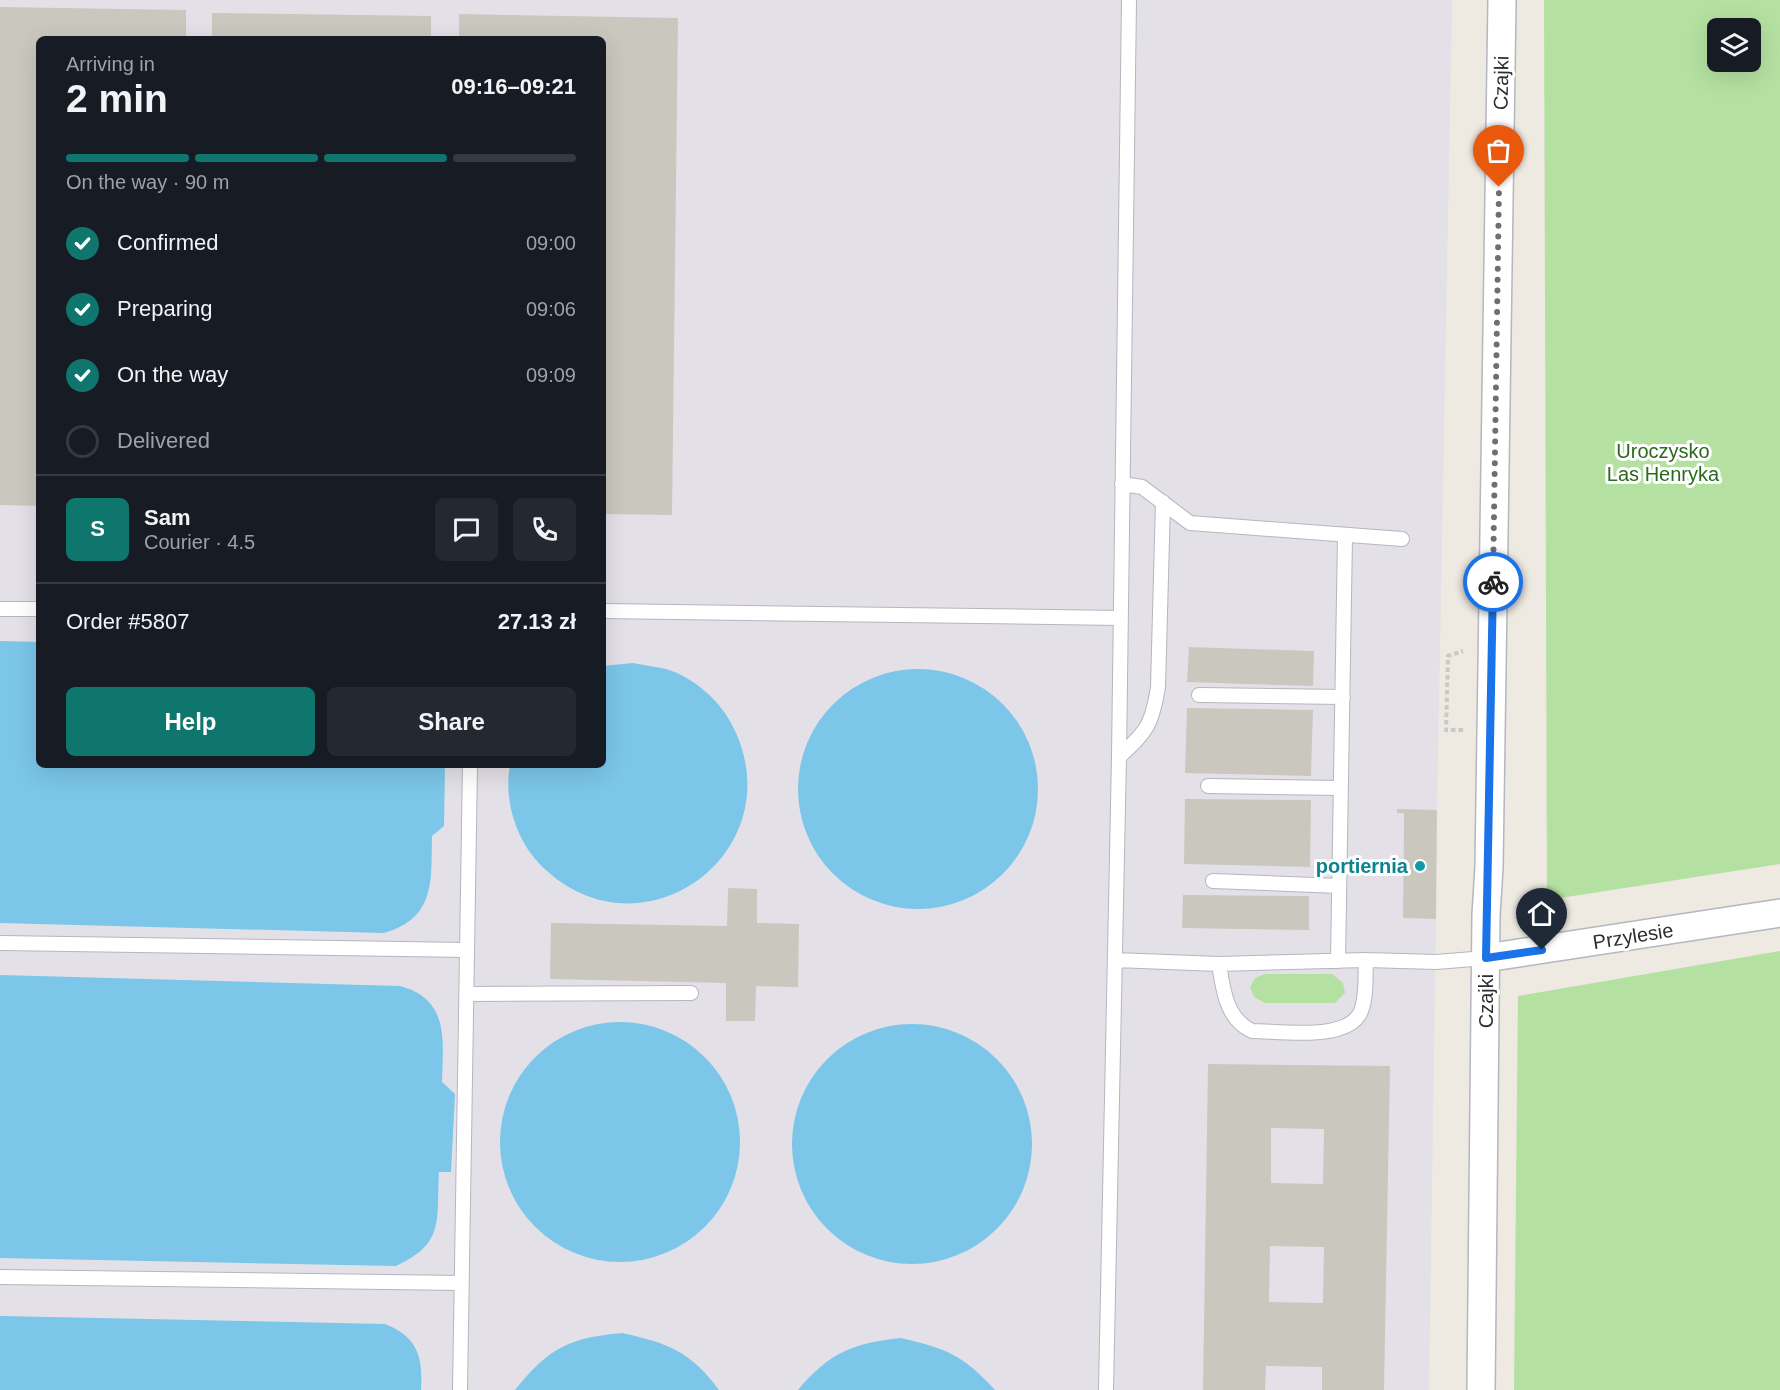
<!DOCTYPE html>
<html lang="en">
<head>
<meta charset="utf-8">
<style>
	:root { --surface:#171b24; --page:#242831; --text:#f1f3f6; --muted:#9ea1a6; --line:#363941; --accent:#0f766e }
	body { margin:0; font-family:Helvetica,sans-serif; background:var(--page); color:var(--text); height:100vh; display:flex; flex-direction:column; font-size:22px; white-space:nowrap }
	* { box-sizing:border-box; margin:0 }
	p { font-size:20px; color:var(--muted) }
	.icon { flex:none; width:33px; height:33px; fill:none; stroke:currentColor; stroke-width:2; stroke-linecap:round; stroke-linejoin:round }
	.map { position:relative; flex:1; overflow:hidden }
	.sheet { position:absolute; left:36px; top:36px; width:570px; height:732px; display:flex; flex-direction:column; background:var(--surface); border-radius:9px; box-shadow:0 6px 24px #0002 }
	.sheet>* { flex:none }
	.controls { position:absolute; left:1707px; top:18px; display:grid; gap:12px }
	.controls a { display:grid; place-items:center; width:54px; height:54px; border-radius:9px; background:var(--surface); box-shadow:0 6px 24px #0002; font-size:30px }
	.pin { position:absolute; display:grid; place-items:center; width:51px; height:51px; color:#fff; margin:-62px -26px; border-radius:50% 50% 50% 0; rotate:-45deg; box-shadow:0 0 6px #0007 }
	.pin .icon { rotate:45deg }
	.courier { position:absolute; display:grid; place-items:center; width:60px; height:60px; margin:-30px; border:4px solid #1a73e8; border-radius:50%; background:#fff; color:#222; box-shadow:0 2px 8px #0007 }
	.overview em { font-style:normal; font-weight:800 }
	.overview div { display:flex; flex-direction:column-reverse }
	.overview { display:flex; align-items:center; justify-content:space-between; height:102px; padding:0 30px }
	h1 { font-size:39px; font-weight:800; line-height:45px }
	.bar { display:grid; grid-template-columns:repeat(4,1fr); gap:9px 6px; align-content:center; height:72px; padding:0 30px }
	.bar i { height:8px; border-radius:4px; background:var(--line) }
	.bar .current { background:var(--accent) }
	.bar p { grid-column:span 4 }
	.line { display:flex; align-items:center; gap:15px; padding:0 30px; border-top:2px solid var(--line) }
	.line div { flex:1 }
	.round { display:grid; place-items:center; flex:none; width:63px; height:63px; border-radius:9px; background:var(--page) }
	ol { padding:0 30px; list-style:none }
	li { display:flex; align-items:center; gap:18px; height:66px }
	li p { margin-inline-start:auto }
	li .icon { padding:6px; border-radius:50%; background:var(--accent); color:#fff; stroke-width:4 }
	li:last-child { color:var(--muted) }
	li i { width:33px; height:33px; border:3px solid var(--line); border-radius:50% }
	.cta { display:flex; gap:12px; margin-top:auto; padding:12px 30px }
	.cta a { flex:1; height:69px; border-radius:9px; background:var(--accent); color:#fff; font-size:24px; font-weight:800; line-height:69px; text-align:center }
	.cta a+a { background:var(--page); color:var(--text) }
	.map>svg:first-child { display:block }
	.industrial { fill:#e3e1e7; fill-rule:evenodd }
	.green { fill:#b4e1a1; fill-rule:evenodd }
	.water { fill:#7bc6e9 }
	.building { fill:#cac7bf; fill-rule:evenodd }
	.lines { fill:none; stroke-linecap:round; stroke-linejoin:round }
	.service-casing { stroke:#b4b6c0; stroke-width:16 }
	.minor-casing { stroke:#b4b6c0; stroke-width:30 }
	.path { stroke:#c9c9c9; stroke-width:4; stroke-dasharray:4.5 3; stroke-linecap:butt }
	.service { stroke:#fff; stroke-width:14 }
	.minor { stroke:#fff; stroke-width:27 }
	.done { stroke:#716f6d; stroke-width:6; stroke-dasharray:0 10.8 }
	.route { stroke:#1a73e8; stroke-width:8 }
	.culture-dot { fill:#0f9aa8; stroke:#fff; stroke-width:2 }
	.labels { text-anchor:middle; stroke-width:6; stroke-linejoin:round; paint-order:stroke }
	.street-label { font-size:20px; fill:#2e2e2e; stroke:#fff }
	.park-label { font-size:20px; fill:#2b691f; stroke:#fff }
	.culture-label { font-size:20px; font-weight:bold; fill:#0d838f; stroke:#fff; text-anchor:end }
</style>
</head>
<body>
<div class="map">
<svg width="1780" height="1390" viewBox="0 0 1780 1390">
	<rect width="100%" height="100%" fill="#eee9e1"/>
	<!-- industrial -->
	<path class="industrial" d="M0,0H1452L1437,810H1397V813H1404L1403,918L1436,919L1429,1390H0ZM39,39H603V765H39Z"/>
	<!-- green -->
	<path class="green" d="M1544,0H1780V864L1547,900ZM1718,28H1750V62H1718Z
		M1780,951V1390H1514L1518,996Z
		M1265,974H1332L1343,983L1345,993L1335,1003H1265L1254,997L1250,987L1255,978Z"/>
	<!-- water -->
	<path class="water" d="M0,641L39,642V765H445L444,826L432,836C431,881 436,918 384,933L0,923Z
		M633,663C647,666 664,667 677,673C703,685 725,707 736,733C789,853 645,959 547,871C518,846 503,803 510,765H603V666Z
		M798 789a120 120 0 1 1 240 0a120 120 0 1 1-240 0Z
		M0,975L400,986C450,999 443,1041 442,1082L455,1094L451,1172H439C436,1220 446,1243 396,1266L0,1258Z
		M500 1142a120 120 0 1 1 240 0a120 120 0 1 1-240 0Z
		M792 1144a120 120 0 1 1 240 0a120 120 0 1 1-240 0Z
		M0,1316L385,1324C418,1337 423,1357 421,1390H0Z
		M622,1333C668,1343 690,1351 719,1390H515C549,1348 568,1338 622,1333Z
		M901,1338C947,1349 962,1354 995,1390H798C829,1353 853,1343 901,1338Z"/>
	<!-- building -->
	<path class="building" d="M0,7L186,10V39H39V506L0,505Z
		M212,13L431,16V39H212Z
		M459,14L678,18L672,515L603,514V39H459Z
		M1189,647L1314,651L1313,686L1187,682Z
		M1187,708L1313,710L1311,776L1185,773Z
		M1185,799L1311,800L1310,867L1184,864Z
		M1397,809L1437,810L1436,919L1403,918L1404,813H1397Z
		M728,888L757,889V923L799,924L798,987L756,986L755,1021H726V983L550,979L551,923L727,926Z
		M1183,895L1309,896V930L1182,928Z
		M1208,1064L1390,1066L1384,1390H1322V1367L1266,1366L1265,1390H1203ZM1271,1128L1324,1129L1323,1184L1271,1183ZM1270,1246L1324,1247L1323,1303L1269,1302Z"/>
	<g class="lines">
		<!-- service casing -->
		<g class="service-casing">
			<path id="service" d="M1122,484L1142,487L1190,523L1402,539
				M0,609H39
				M603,611L1120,618
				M1199,695L1343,697
				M1119,757C1147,731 1152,725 1158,687L1163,502
				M1208,786L1341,788
				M1213,881L1339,886
				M0,943L466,950
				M1115,960L1219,964L1366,960L1436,962L1486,958
				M1338,961L1345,536
				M1219,964C1223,989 1226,1019 1252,1031C1280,1031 1349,1042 1361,1011C1367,996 1365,976 1366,960
				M466,994L691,993
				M0,1277L462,1283
				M460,1390L470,765
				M1106,1390L1119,757L1129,0"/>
		</g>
		<!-- minor casing -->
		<g class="minor-casing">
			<path id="minor" d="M1486,958L1780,913
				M1481,1390L1486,915L1489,867L1502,0"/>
		</g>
		<!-- path -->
		<path class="path" d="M1463,730H1446L1448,656L1463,651
			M1518,906L1536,920"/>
		<!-- service -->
		<use href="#service" class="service"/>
		<!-- minor -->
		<use href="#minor" class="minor"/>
	</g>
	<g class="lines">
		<!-- done -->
		<path class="done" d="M1493,582L1499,187"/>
		<!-- route -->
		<path class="route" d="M1493,582L1486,958L1542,950"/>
	</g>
	<!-- markers -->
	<circle class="culture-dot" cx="1420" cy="866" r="6"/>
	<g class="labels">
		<!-- street labels -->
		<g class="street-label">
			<text transform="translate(1501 83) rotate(-89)" y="7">Czajki</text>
			<text transform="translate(1633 936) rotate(-9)" y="7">Przylesie</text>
			<text transform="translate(1486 1001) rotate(-90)" y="7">Czajki</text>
		</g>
		<!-- park labels -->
		<g class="park-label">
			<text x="1663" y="458">Uroczysko<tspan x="1663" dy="23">Las Henryka</tspan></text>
		</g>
		<!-- culture labels -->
		<g class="culture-label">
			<text x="1408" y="873">portiernia</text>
		</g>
	</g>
</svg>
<div class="controls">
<a><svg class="icon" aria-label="layers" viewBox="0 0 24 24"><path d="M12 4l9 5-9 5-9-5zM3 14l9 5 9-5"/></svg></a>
</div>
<div class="pin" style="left:1499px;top:187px;background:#ea580c"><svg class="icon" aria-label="bag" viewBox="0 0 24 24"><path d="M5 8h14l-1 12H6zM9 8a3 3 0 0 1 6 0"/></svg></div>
<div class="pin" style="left:1542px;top:950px;background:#1f2937"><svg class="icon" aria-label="home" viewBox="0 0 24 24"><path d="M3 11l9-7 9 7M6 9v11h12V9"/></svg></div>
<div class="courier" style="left:1493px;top:582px"><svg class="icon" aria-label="bike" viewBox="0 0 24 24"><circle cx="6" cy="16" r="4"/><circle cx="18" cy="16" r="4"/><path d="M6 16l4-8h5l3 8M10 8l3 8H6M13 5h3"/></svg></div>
<section class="sheet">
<div class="overview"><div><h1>2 min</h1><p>Arriving in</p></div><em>09:16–09:21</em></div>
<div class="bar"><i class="current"></i><i class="current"></i><i class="current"></i><i></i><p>On the way · 90 m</p></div>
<ol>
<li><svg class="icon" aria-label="check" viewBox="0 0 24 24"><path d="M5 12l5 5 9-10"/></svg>Confirmed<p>09:00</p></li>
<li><svg class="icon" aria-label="check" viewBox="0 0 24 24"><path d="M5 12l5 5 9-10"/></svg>Preparing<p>09:06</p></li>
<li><svg class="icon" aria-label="check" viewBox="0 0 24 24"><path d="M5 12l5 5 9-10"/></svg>On the way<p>09:09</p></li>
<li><i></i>Delivered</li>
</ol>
<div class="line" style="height:108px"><b class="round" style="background:var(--accent);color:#fff">S</b><div><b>Sam</b><p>Courier · 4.5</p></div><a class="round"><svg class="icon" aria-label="chat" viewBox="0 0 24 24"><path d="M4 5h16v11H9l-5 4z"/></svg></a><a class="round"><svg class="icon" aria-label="phone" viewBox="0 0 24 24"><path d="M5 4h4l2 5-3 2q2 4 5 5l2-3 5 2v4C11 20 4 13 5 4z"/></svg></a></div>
<div class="line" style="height:78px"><div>Order #5807</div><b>27.13 zł</b></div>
<div class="cta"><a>Help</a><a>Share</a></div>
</section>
</div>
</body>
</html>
